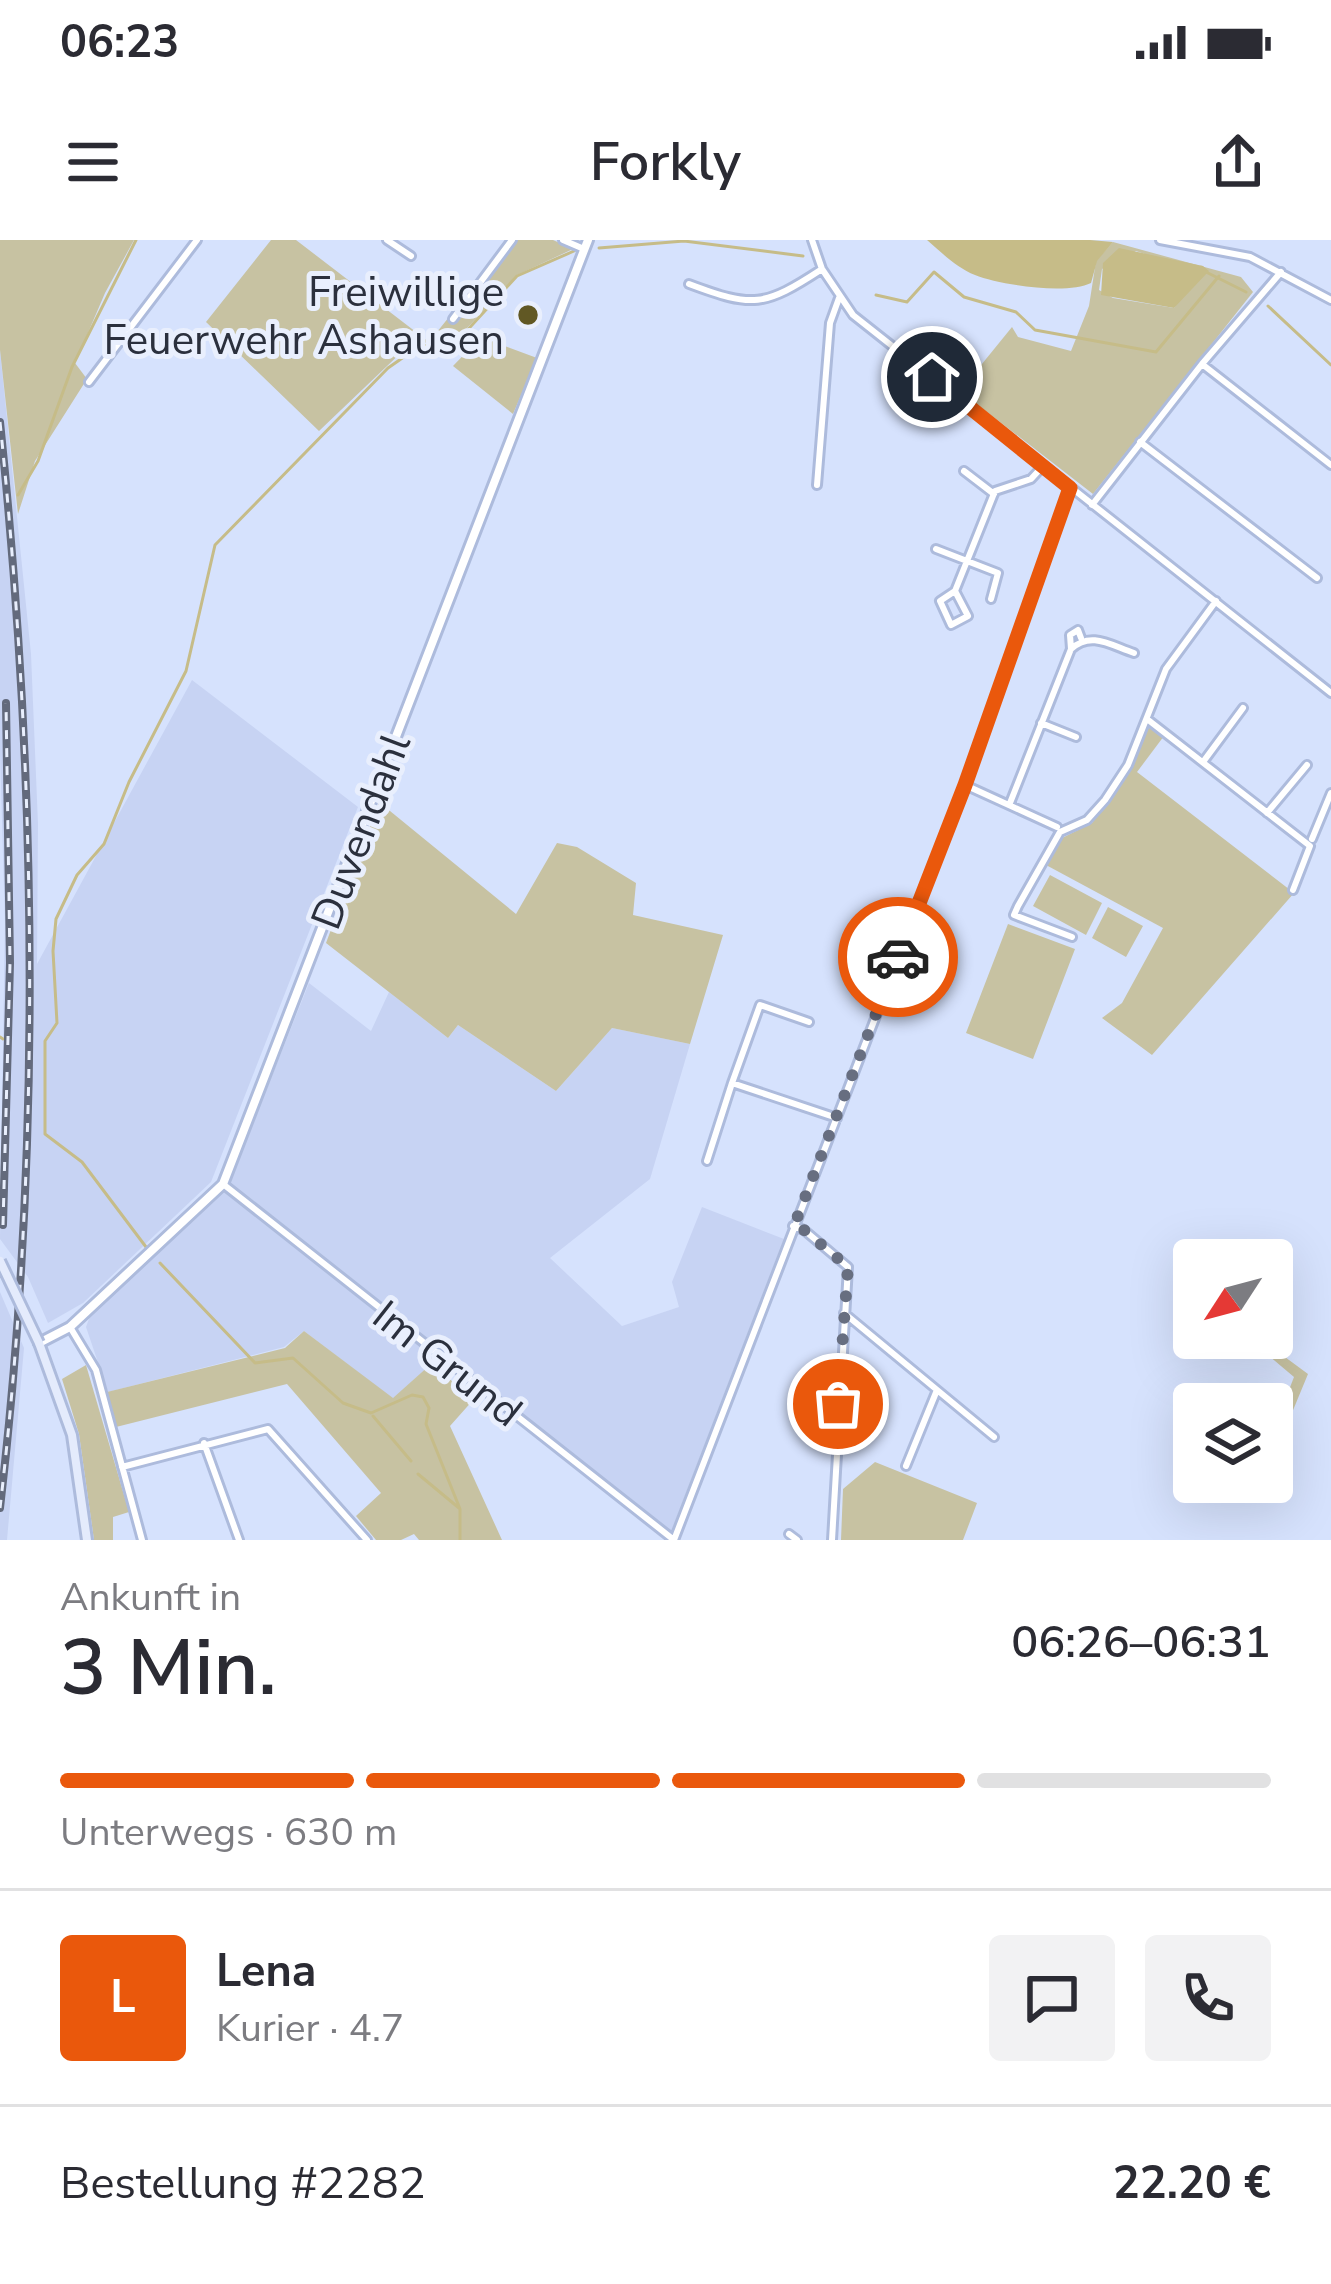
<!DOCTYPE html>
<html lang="de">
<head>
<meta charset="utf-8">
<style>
	:root { --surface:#fff; --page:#f2f2f3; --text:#2b2b33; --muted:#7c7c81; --line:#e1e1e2; --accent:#ea580c }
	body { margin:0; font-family:"Nunito Sans",sans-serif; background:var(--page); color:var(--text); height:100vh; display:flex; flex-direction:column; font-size:45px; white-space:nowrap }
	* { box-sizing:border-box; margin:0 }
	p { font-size:39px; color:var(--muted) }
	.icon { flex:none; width:66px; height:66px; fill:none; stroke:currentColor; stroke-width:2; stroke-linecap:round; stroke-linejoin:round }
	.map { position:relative; height:1300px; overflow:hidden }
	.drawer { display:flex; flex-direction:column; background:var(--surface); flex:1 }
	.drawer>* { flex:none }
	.needle { width:78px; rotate:234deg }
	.controls { position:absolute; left:1173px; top:999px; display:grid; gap:24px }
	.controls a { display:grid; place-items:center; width:120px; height:120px; border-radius:12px; background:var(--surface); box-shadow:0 12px 48px #0002; font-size:60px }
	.pin { position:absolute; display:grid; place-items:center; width:102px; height:102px; color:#fff; margin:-51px; border:6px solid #fff; border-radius:50%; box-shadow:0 3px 12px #0007 }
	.courier { position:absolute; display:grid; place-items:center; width:120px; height:120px; margin:-60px; border:9px solid #ea580c; border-radius:50%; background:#fff; color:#222; box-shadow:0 3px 15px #0007 }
	.head em { font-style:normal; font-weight:600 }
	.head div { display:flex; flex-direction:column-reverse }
	.head { display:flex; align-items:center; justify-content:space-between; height:204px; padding:0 60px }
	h1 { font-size:78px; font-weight:600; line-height:90px }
	.bar { display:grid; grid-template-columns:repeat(4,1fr); gap:18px 12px; align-content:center; height:144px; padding:0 60px }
	.bar i { height:15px; border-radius:9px; background:var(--line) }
	.bar .active { background:var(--accent) }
	.bar p { grid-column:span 4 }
	.line { display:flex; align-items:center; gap:30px; padding:0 60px; border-top:3px solid var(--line) }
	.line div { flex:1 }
	.round { display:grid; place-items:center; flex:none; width:126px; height:126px; border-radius:12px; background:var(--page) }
	.status { display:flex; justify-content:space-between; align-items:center; height:84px; padding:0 60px; background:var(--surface); direction:ltr }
	.status svg { height:33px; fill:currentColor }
	header { display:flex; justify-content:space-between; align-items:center; height:156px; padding:0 60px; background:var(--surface); font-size:54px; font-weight:600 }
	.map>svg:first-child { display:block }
	.built { fill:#c7d3f3 }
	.green { fill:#c7c2a2; fill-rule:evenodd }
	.water { fill:#c6bc88 }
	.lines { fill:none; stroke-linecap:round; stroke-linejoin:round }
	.stream { stroke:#c6bc88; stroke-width:3 }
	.minor-casing { stroke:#adbbdc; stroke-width:12 }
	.tertiary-casing { stroke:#adbbdc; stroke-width:14 }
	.secondary-casing { stroke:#adbbdc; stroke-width:14 }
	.minor { stroke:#fff; stroke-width:6 }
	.tertiary { stroke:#fff; stroke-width:8 }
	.secondary { stroke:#e4ebfc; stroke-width:8 }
	.rail-casing { stroke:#636a7c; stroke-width:8 }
	.rail { stroke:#e9effd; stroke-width:3; stroke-dasharray:9; stroke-linecap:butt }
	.secondary-bridge-casing { stroke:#adbbdc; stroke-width:14; stroke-linecap:butt }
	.secondary-bridge { stroke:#e4ebfc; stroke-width:8 }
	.done { stroke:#676e80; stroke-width:12; stroke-dasharray:0 21.6 }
	.route { stroke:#ea580c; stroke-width:15 }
	.poi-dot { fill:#615824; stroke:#e9effd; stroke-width:4.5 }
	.labels { text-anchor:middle; stroke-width:10; stroke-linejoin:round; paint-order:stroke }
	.poi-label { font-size:42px; fill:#2b303d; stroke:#e9effd; text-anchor:end }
	.street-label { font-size:42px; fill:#2b303d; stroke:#e9effd }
</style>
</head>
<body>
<div class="status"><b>06:23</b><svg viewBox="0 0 49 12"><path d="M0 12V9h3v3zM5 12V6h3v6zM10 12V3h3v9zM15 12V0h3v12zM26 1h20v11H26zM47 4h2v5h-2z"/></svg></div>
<header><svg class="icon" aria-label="menu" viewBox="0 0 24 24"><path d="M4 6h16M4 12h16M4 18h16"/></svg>Forkly<svg class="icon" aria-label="share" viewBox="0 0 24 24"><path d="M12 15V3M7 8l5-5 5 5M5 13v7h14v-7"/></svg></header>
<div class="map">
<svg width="1331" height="1300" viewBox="0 0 1331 1300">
	<rect width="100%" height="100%" fill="#d6e2fd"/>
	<!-- built -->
	<path class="built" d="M0,110L31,414L38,584L37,724L192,440L358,567L211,942L83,1063L48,1083L28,1037L0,999L5,683L0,512Z
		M309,743L371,791L389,752L448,798L458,785L556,851L612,788L690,804L650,939L550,1018L622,1086L679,1067L672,1042L702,967L784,999L671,1292L441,1115L393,1159L304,1091L284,1107L108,1152L86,1087L91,1073L221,954L230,941Z
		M0,1052L24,1108L7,1300H0Z"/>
	<!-- green -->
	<path class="green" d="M0,0H134L105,53L75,123L87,139L35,221L18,274L0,110Z
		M271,0H296L429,102L449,77L456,81L515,0H553L573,9L517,35L449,107L429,102L408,106L319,191L206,82Z
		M1113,2L1241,37L1253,52L1093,254L960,151L1012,87L1018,97L1071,111L1089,66L1096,21ZM1136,11L1165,21L1203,26L1174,68L1113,58L1099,50L1102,29Z
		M481,97L537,118L513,174L453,126Z
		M1150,485L1164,496L1137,532L1294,653L1152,815L1102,778L1122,763L1163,688L1046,625L1062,598L1092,583L1130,527Z
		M379,562L516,674L557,603L577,607L636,643L633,675L723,695L690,804L612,788L556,851L458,785L448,798L326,703Z
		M1050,635L1102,663L1086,695L1033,666Z
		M1108,667L1143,686L1126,717L1092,698Z
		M1008,684L1075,709L1033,819L966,793Z
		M304,1091L393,1158L431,1124L474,1159L450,1186L502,1300H419L414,1294L401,1300H376L356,1276L381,1253L287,1144L116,1187L107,1152L285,1108Z
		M1248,1098H1259L1308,1134L1272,1221V1194L1294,1137Z
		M86,1125L129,1272L113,1277V1300H94L79,1194L62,1139Z
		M875,1222L977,1263L963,1300H841L843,1249Z"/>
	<!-- water -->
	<path class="water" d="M927,0H1090L1113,2L1097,21L1091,43C1067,55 1000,45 975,35C957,28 942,13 927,0Z
		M1119,8L1203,26L1209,31L1174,68L1101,55L1103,23Z"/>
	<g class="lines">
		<!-- stream -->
		<path class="stream" d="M599,8L684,1L803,16
			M1206,32L1246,52
			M876,55L907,62L934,32L964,57L1016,72L1035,90L1156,112L1219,36
			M1268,66L1331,125
			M18,255L38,221L72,127L136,0
			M0,797L3,799
			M146,1007L82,922L45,894V801L57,783L53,711L56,679L77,635L104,604L129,542L186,431L215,305L388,128L421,105L450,109L517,36L574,11
			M160,1023L255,1123L293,1118L343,1163L371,1173L412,1155L423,1157L429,1168L426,1184L460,1269V1300
			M373,1176L411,1221
			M418,1234L459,1268"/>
		<!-- minor casing -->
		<g class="minor-casing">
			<path id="minor" d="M387,0L411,16
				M563,0L584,9
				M812,0L822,29L853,75L1331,453
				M1160,0L1250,17L1331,60
				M689,44C753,68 764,67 822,29
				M453,79L512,0
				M1202,124L1331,225
				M89,142L197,0
				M1140,202L1317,338
				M964,231L994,254
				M817,245L830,83L839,58
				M1092,265L1202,124L1281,32
				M936,309L998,333L991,359
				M955,351L968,376L951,385L940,361L955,351L995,251L1031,239L1043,226
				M1071,409L1070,395L1078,390L1081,398
				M1147,479L1310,606L1293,650
				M1041,483L1076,497
				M1203,522L1243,468
				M965,545L1057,587
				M1010,563L1071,409C1091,391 1110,405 1134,413
				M1267,573L1307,525
				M1312,599L1331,553
				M1072,697L1014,675L1018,666L1060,592L1087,580L1105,560L1128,525L1166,429L1216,361
				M732,843L760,765L809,782
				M707,921L732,843L837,878
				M223,944L674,1300
				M793,986L804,990L848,1027L832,1300
				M844,1073L994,1197
				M70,1087L96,1130L142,1300
				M204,1203L239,1300
				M906,1226L937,1150
				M122,1227L268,1189L367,1300
				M789,1294L797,1300
				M674,1300L965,545L1070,247"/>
		</g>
		<!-- tertiary casing -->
		<g class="tertiary-casing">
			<path id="tertiary" d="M39,1103L70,1087L223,944L588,0"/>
		</g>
		<!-- secondary casing -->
		<g class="secondary-casing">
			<path id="secondary" d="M39,1103L72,1195L87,1300"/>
		</g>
		<!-- minor -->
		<use href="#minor" class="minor"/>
		<!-- tertiary -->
		<use href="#tertiary" class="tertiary"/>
		<!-- secondary -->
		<use href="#secondary" class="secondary"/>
		<!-- rail casing -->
		<g class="rail-casing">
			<path id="rail" d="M0,182C37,542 42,908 0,1268
				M3,985L10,723L6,463"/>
		</g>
		<!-- rail -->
		<use href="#rail" class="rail"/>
		<!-- secondary-bridge casing -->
		<g class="secondary-bridge-casing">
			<path id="secondary-bridge" d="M0,1021L39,1103"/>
		</g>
		<!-- secondary-bridge -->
		<use href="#secondary-bridge" class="secondary-bridge"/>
	</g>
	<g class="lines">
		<!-- done -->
		<path class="done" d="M838,1164L848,1027L804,990L794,986L898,717"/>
		<!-- route -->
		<path class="route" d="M898,717L965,545L1070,248L932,137"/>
	</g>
	<!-- markers -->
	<circle class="poi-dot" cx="528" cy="75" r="12"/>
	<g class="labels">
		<!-- poi labels -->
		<g class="poi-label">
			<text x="504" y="66">Freiwillige<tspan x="504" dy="48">Feuerwehr Ashausen</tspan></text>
		</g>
		<!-- street labels -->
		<g class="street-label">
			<text transform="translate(360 591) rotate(-69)" y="15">Duvendahl</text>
			<text transform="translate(448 1123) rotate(38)" y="15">Im Grund</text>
		</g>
	</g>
</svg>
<div class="controls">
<a><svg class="needle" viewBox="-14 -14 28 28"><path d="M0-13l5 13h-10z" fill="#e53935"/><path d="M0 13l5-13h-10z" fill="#7c7c81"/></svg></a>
<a><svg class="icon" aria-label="layers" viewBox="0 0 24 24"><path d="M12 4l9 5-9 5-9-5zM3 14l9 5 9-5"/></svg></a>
</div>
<div class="pin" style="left:838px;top:1164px;background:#ea580c"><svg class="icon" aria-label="bag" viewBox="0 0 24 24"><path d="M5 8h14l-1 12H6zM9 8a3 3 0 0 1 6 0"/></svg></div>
<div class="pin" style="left:932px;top:137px;background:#1f2937"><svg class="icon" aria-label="home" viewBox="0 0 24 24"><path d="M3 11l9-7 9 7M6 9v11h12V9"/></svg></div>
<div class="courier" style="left:898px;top:717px"><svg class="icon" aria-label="car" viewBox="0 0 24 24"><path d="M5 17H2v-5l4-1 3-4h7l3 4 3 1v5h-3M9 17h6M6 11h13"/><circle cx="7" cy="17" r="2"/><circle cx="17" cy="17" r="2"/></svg></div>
</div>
<section class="drawer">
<div class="head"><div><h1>3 Min.</h1><p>Ankunft in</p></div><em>06:26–06:31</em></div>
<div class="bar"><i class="active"></i><i class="active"></i><i class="active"></i><i></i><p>Unterwegs · 630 m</p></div>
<div class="line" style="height:216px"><b class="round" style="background:var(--accent);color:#fff">L</b><div><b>Lena</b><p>Kurier · 4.7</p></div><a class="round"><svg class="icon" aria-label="chat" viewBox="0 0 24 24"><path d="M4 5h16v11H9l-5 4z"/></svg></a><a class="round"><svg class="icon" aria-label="phone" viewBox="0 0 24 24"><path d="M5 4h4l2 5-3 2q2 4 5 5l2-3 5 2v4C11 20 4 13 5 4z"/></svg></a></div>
<div class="line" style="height:156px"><div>Bestellung #2282</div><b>22.20 €</b></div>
</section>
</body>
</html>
